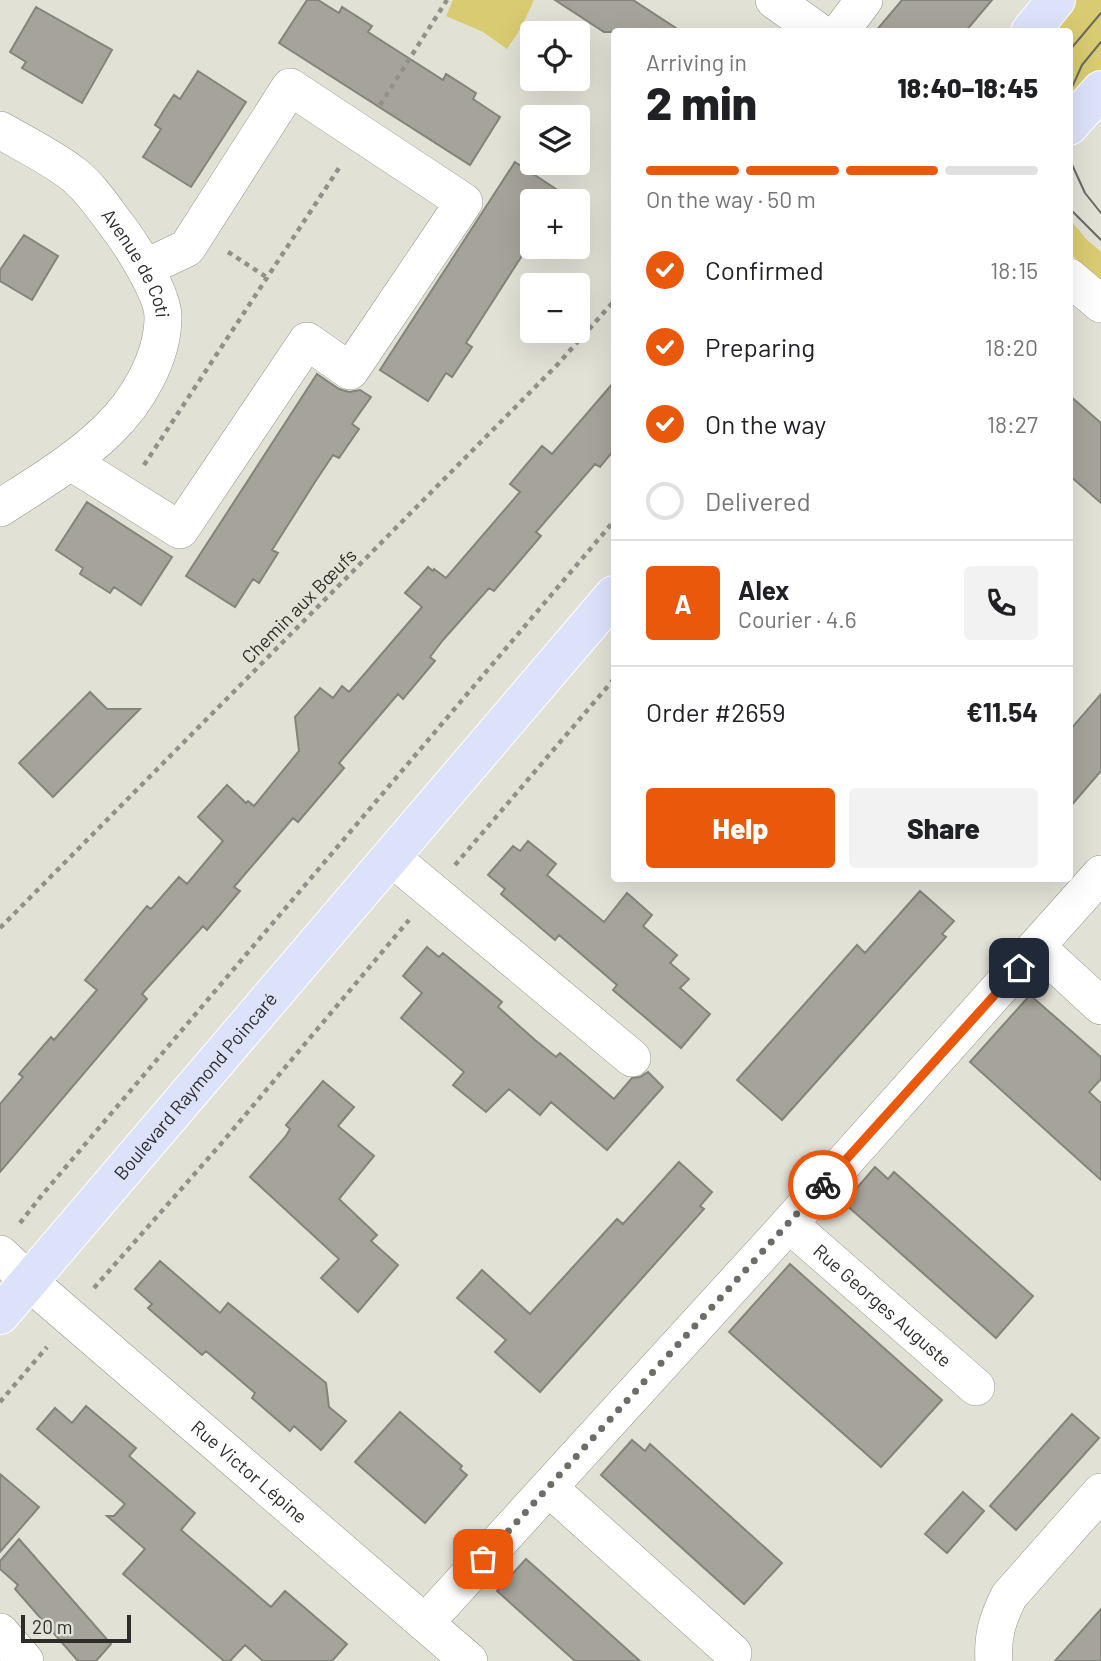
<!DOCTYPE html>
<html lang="en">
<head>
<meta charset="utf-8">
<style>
	:root { --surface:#fff; --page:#f2f2f2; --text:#202124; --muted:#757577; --line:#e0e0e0; --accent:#ea580c }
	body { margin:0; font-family:Barlow,sans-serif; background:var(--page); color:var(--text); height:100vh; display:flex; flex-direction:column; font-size:26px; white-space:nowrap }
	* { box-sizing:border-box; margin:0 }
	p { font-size:23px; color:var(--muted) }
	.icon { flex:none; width:38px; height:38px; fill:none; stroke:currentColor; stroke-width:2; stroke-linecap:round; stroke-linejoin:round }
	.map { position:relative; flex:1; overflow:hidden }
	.sheet { position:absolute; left:611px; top:28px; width:462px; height:854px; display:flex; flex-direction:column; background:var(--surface); border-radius:7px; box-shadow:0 7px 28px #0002 }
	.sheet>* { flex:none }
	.fabs { position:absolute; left:520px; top:21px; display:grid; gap:14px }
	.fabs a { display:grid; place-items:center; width:70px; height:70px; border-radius:7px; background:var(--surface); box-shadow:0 7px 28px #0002; font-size:35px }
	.scale { position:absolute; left:21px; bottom:18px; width:110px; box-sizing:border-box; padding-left:7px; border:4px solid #2e2d29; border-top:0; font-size:19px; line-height:24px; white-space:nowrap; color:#2e2d29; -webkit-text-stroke:5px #e2e1d6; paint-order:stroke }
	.pin { position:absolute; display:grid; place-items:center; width:60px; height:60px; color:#fff; margin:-30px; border-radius:14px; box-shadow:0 4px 10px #0006 }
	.courier { position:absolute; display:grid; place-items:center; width:70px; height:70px; margin:-35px; border:5px solid #ea580c; border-radius:50%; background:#fff; color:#222; box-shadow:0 2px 9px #0007 }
	.summary em { font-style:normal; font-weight:800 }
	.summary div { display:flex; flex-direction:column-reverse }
	.summary { display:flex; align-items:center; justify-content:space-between; height:119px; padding:0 35px }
	h1 { font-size:46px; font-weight:800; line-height:52px }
	.bar { display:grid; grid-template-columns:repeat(4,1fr); gap:10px 7px; align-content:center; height:84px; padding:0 35px }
	.bar i { height:9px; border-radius:5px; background:var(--line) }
	.bar .selected { background:var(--accent) }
	.bar p { grid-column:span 4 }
	.line { display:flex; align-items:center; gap:18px; padding:0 35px; border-top:2px solid var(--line) }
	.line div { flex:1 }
	.round { display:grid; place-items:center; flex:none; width:74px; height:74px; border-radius:7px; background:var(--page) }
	ol { padding:0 35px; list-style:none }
	li { display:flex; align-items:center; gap:21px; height:77px }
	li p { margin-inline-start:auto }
	li .icon { padding:7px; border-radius:50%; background:var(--accent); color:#fff; stroke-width:4 }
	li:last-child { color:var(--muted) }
	li i { width:38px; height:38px; border:4px solid var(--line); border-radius:50% }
	.cta { display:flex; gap:14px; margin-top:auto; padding:14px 35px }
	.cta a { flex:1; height:80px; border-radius:7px; background:var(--accent); color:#fff; font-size:28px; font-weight:800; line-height:80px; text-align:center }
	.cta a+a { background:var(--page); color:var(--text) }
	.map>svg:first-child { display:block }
	.green { fill:#d9cb71 }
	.building { fill:#a6a49a; stroke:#85847a; stroke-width:2 }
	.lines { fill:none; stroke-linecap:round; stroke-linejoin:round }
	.minor-casing { stroke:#96958b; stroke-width:38 }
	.major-casing { stroke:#fff; stroke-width:40 }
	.path { stroke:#929189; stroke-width:4.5; stroke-dasharray:5 5; stroke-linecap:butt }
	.minor { stroke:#fff; stroke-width:37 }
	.major { stroke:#dde2fb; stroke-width:38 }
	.tram { stroke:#6a6962; stroke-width:2 }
	.done { stroke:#6d6c66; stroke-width:7; stroke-dasharray:0 12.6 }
	.route { stroke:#ea580c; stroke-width:9 }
	.labels { text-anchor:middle; stroke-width:7; stroke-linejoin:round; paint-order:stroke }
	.street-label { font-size:19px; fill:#2e2d29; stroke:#e2e1d6 }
</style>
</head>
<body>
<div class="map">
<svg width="1101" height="1661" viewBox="0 0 1101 1661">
	<rect width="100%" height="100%" fill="#e2e1d6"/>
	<!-- green -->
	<path class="green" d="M453,0H534L521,28L507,49L483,32L446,16Z
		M1074,0H1101V78L1069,112V32H1047Z
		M1069,218L1086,239L1101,252V279L1069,253Z"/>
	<!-- building -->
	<path class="building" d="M307,0H318L339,13L342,7L372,26L368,32L443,80L446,74L476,93L473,99L500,117L470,165L279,43Z
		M555,0H633L682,32H604Z
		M902,0H992L965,32H875Z
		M36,7L112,50L82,103L22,68L26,62L10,52Z
		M198,71L246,102L191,187L143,157L161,129L155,125L164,110L174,95L180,99Z
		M515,162L562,193L557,201H532V247H536L531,254L525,251L466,343L472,347L452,377L446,373L428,401L380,370Z
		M24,235L58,256L32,300L0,281V270Z
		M317,374L339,389L349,392L360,390L371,397L352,424L359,429L339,458L333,455L315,482L272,550L278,553L259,583L253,579L235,607L186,576Z
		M614,382V450L600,467L595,464L536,532L541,536L494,591L489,588L443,640L430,657L435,661L403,699L398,694L339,763L344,768L298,822L293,818L234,887L240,891L207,930L203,926L142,994L147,999L0,1172V1104L23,1077L19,1074L51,1037L54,1040L97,990L85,980L147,906L151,909L179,877L187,884L223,841L198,817L227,785L246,803L248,801L254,806L299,751L295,717L320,688L333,698L342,686L349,692L422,607L405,593L428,567L433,571L434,569L446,578L520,492L510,484L542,446L552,454Z
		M1069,395L1101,423V503L1069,475Z
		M87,502L172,557L141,605L114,587L110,593L80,574L83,568L56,550Z
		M90,692L107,709H140L53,797L19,763Z
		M1101,694V771L1069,808V731Z
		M528,841L556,864L547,875L604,922L627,893L652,915L643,926L677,955L670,963L689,979L680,988L710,1014L681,1048L613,990L617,985L559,935L555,940L501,894L505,889L488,875L513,846L520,851Z
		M920,891L954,921L942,934L946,937L782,1120L737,1080L857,945L865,953Z
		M427,947L439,957L443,953L502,1002L498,1007L535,1040L556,1057L560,1053L614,1099L632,1078L640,1077L648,1072L663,1087L607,1150L551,1102L540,1115L509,1089L486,1112L453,1085L464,1072L401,1018L422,993L403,976Z
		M1030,995L1101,1057V1079L1089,1092L1101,1103V1180L970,1062Z
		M323,1081L354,1107L338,1126L374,1156L339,1199L377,1235L371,1241L398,1265L358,1312L321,1278L339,1259L250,1177L286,1136L290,1129L286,1125Z
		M679,1162L712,1192L700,1206L704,1209L540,1392L495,1352L506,1340L457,1298L482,1270L530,1314L617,1219L623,1224Z
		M875,1167L888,1179L894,1172L1033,1296L996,1338L844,1203Z
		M160,1261L220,1313L228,1303L326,1383L329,1407L346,1421L321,1450L294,1426L290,1431L252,1398L255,1393L206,1351L202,1355L148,1308L152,1304L135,1289Z
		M790,1264L942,1400L881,1467L729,1332Z
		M86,1406L136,1448L129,1456L195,1513L181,1530L271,1607L285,1591L347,1644L332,1661H263L245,1645L230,1661H224L123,1574L145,1549L107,1516H114L125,1504L37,1429L55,1408L72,1423Z
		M400,1412L462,1466L460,1469L467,1475L425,1523L355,1462Z
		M1072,1414L1099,1438L1016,1530L990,1506Z
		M632,1440L645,1451L650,1444L782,1563L744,1604L601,1475Z
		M0,1474L39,1507L0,1552Z
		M963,1492L984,1511L947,1553L925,1534Z
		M19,1539L111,1644L96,1661H78L15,1589L18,1585L0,1569V1561Z
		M526,1559L581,1608L640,1661H575L497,1591Z
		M1101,1609V1661H1055Z"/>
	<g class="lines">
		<!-- minor casing -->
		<g class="minor-casing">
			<g id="minor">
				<path d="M774,0L819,32"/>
				<path d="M840,32L864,0"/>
				<path id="s1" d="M0,130C24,144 51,157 73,174C89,186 103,207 115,223C130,242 163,293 163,317C163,358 137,402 108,430C76,461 37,484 0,508"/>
				<path d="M1069,277L1101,304"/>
				<path d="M71,462L180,530L307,341L350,371L464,202L290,87L187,248L145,268"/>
				<path d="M391,857L632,1058"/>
				<path d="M1037,947L1101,1006"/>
				<path id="s2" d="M789,1224L976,1387"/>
				<path id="s3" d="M0,1254L42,1293L469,1661"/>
				<path d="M549,1488L733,1653"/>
				<path d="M425,1623L789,1224L1101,874"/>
				<path d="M0,1632L25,1661"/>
				<path d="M994,1661C992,1636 998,1618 1009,1596L1101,1492"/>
			</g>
		</g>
		<!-- major casing -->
		<g class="major-casing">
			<g id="major">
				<path d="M1030,32L1056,0"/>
				<path d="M1069,126L1101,90"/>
				<path id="s4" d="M0,1315L614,595"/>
			</g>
		</g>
		<!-- path -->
		<path class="path" d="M380,105L447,0
			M228,252L268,278
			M144,465L341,165
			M455,865L614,679
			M0,928L558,364L614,301
			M20,1223L42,1195L614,521
			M94,1288L220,1145L409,920
			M0,1402L47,1347"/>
		<!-- minor -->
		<use href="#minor" class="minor"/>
		<!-- major -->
		<use href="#major" class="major"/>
		<!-- tram -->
		<path class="tram" d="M1069,51L1101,13
			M1069,94L1082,65L1101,42
			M1069,158L1085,193L1101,213
			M1069,208L1101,240"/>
	</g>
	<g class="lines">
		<!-- done -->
		<path class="done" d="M483,1559L823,1185"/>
		<!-- route -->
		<path class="route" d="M823,1185L1019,968"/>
	</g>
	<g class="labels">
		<!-- street labels -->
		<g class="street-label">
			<text dy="7" stroke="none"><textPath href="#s1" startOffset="196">Avenue de Coti</textPath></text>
			<text transform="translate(299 606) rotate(-45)" y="7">Chemin aux Bœufs</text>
			<text dy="7" stroke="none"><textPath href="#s4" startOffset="301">Boulevard Raymond Poincaré</textPath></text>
			<text dy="7" stroke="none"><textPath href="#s2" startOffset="124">Rue Georges Auguste</textPath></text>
			<text dy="7" stroke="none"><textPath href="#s3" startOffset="331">Rue Victor Lépine</textPath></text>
		</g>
	</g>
</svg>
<div class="fabs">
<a><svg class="icon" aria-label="locate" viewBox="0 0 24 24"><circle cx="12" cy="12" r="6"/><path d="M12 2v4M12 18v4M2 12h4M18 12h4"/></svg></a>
<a><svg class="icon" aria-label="layers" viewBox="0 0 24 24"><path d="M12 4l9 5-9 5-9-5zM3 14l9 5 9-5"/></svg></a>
<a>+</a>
<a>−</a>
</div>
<div class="scale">20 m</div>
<div class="pin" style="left:483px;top:1559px;background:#ea580c"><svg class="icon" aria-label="bag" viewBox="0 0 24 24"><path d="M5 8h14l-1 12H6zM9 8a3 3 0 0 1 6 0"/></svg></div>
<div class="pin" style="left:1019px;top:968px;background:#1f2937"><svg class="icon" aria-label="home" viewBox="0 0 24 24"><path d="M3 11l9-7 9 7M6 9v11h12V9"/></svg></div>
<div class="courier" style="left:823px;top:1185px"><svg class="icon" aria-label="bike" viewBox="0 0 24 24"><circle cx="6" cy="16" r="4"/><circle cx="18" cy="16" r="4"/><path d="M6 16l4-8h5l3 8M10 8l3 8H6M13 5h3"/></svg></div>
<section class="sheet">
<div class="summary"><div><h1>2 min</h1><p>Arriving in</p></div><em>18:40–18:45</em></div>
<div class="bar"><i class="selected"></i><i class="selected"></i><i class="selected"></i><i></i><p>On the way · 50 m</p></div>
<ol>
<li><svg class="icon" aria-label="check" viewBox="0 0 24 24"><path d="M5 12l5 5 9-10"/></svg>Confirmed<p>18:15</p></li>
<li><svg class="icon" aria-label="check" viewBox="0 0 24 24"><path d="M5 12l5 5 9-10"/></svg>Preparing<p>18:20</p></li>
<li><svg class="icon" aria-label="check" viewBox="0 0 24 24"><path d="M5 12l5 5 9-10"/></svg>On the way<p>18:27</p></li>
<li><i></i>Delivered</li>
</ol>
<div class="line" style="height:126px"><b class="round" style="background:var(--accent);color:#fff">A</b><div><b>Alex</b><p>Courier · 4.6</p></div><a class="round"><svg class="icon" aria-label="phone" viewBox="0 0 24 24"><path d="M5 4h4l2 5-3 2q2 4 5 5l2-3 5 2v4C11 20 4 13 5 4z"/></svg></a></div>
<div class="line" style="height:91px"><div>Order #2659</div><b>€11.54</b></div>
<div class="cta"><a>Help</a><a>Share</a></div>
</section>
</div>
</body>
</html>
